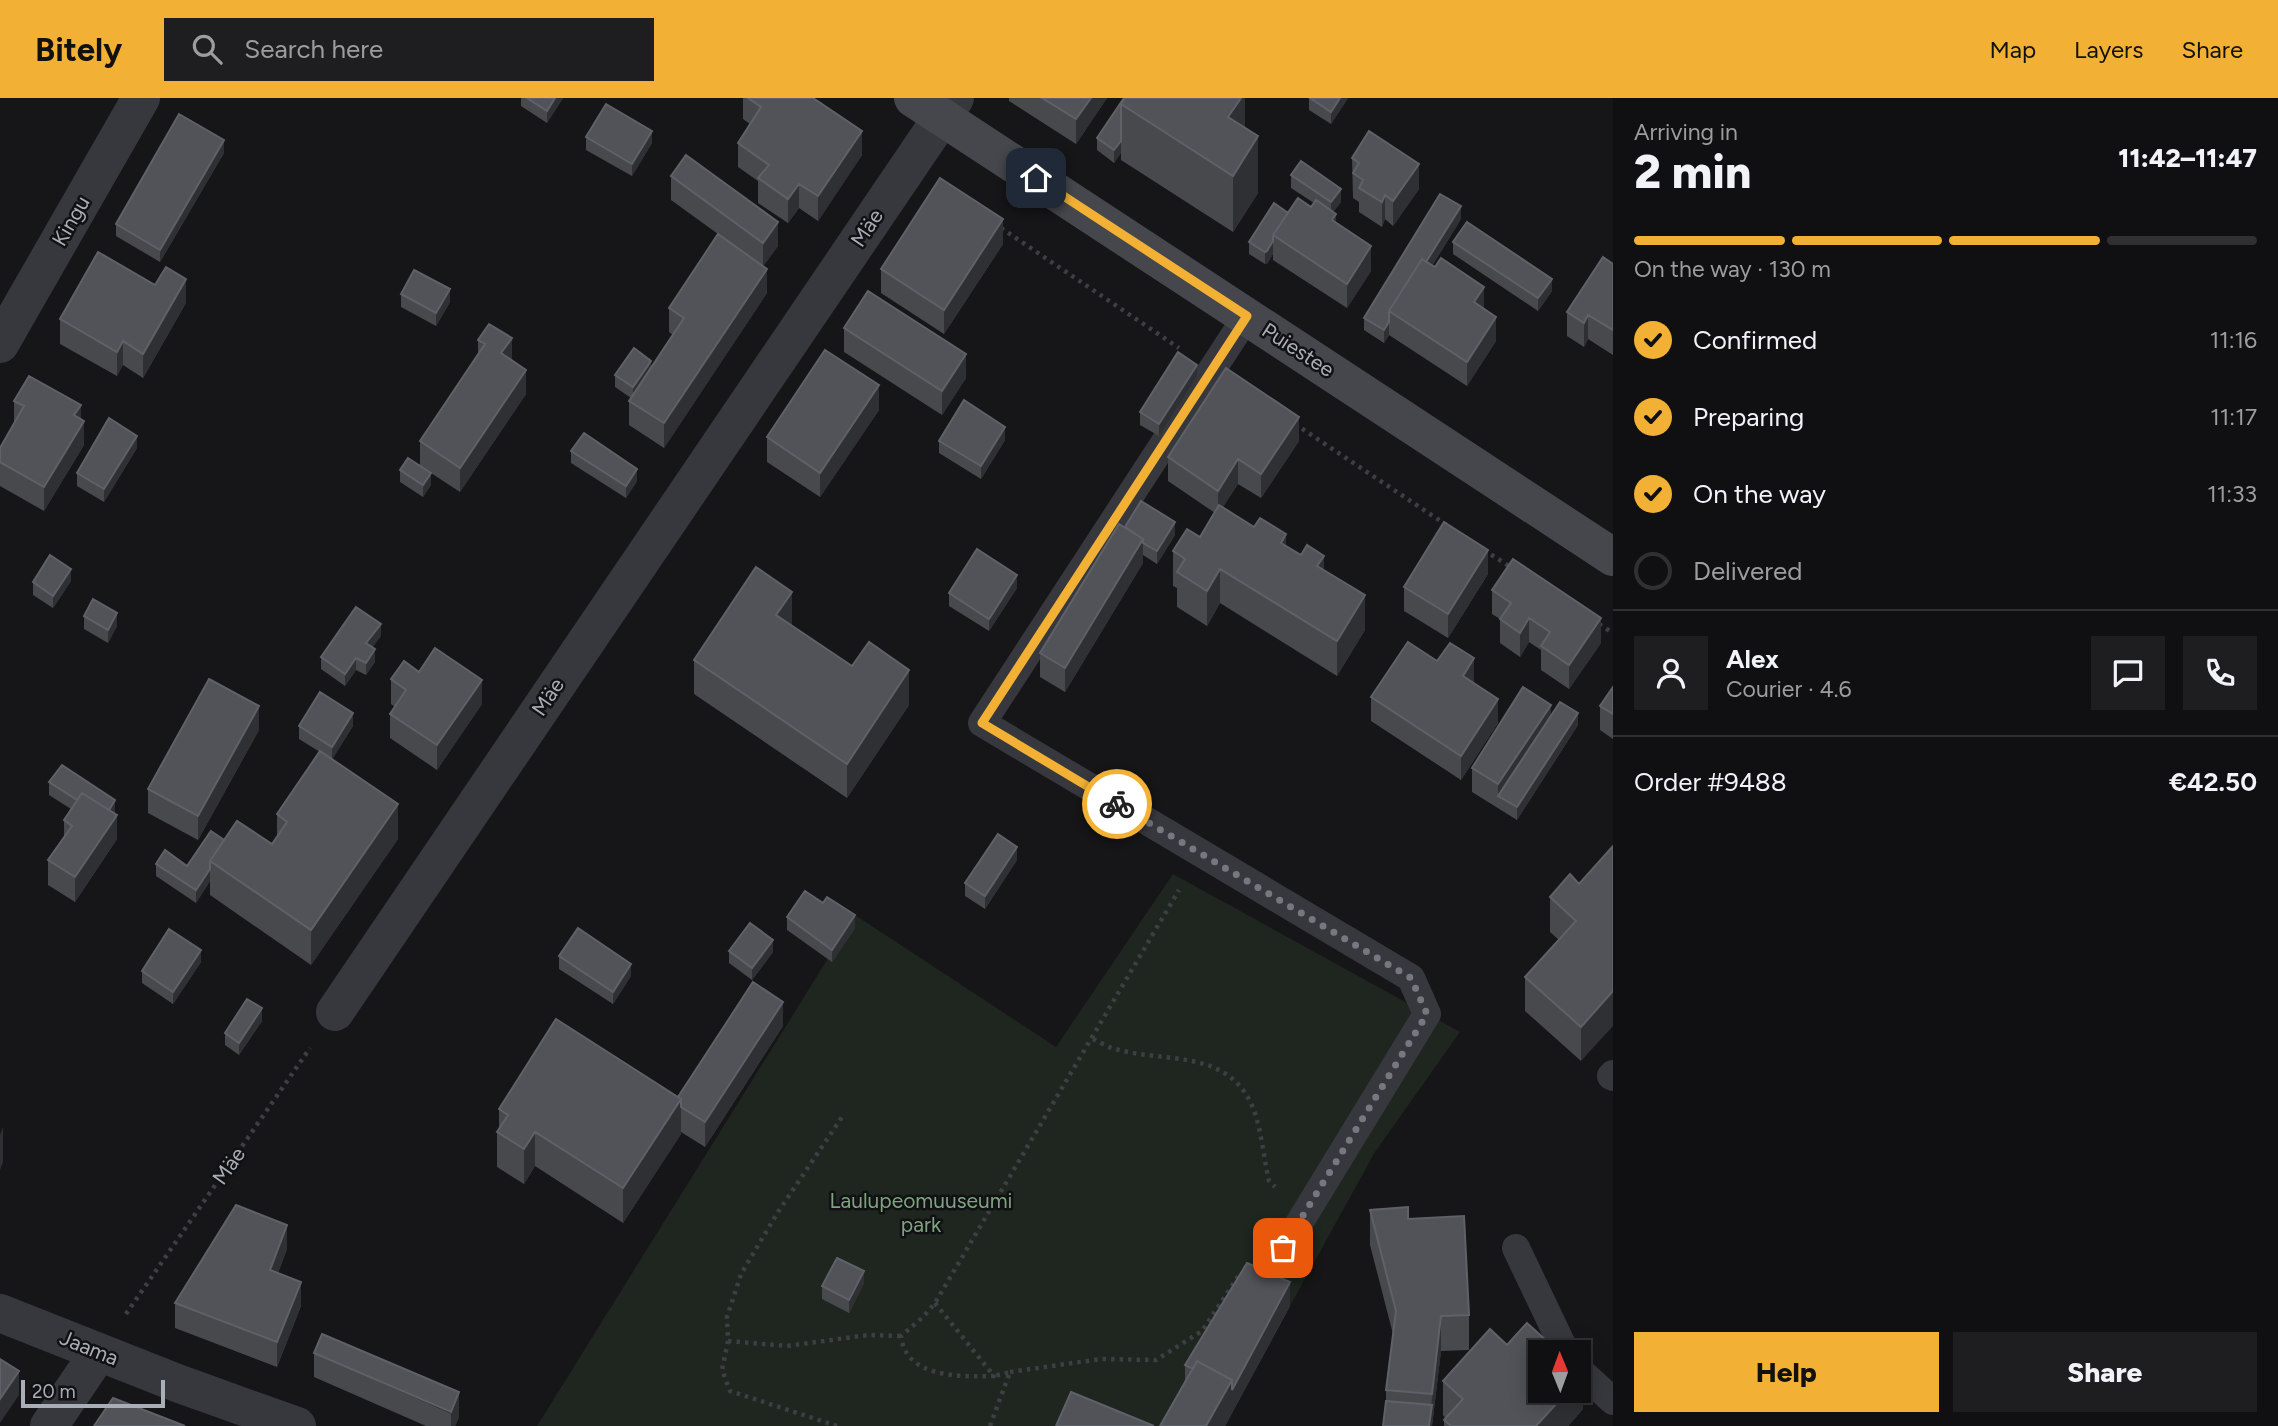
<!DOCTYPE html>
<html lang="en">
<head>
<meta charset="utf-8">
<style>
	:root { --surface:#101012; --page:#1e1e20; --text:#f1f3f6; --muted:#9c9d9f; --line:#303032; --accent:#f2b134 }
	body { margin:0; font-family:Figtree,sans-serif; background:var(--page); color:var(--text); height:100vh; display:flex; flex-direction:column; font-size:26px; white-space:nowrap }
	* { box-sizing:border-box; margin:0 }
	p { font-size:23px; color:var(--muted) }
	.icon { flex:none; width:38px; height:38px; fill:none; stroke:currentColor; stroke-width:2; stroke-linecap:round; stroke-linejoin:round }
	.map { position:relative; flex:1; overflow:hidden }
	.side { display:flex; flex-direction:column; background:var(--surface); width:665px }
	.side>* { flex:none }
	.needle { width:46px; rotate:359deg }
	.tools { position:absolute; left:1528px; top:1242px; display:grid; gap:14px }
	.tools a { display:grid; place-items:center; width:63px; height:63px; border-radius:0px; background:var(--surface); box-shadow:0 4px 18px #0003,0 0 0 2px var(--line); font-size:35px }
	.scale { position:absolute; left:21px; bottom:18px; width:144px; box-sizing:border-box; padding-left:7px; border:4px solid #a8adb8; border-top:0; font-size:19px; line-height:24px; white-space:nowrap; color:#a8adb8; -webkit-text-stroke:5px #111113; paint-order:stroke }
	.pin { position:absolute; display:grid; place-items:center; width:60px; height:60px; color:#fff; margin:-30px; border-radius:14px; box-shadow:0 4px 10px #0006 }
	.courier { position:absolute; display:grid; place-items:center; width:70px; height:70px; margin:-35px; border:5px solid #f2b134; border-radius:50%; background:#fff; color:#222; box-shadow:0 2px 9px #0007 }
	.head em { font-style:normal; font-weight:800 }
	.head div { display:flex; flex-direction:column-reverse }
	.head { display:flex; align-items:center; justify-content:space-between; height:119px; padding:0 21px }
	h1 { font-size:46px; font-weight:800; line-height:52px }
	.bar { display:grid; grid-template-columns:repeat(4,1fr); gap:10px 7px; align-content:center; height:84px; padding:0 21px }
	.bar i { height:9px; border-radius:5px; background:var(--line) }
	.bar .current { background:var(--accent) }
	.bar p { grid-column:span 4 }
	.line { display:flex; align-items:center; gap:18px; padding:0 21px; border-top:2px solid var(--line) }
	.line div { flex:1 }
	.round { display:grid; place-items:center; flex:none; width:74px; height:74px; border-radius:0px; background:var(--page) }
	ol { padding:0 21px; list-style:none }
	li { display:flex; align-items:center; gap:21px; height:77px }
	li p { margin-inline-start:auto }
	li .icon { padding:7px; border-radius:50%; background:var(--accent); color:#111; stroke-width:4 }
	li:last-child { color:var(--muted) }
	li i { width:38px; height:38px; border:4px solid var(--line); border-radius:50% }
	.primary-button { display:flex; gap:14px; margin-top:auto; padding:14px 21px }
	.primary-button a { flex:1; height:80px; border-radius:0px; background:var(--accent); color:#111; font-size:28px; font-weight:800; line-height:80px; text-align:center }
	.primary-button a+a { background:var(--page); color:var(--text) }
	header { display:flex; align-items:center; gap:42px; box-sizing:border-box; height:98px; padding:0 35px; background:var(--accent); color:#111 }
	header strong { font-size:33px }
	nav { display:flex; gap:38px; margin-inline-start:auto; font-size:24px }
	.search { width:490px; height:63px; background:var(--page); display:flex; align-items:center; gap:18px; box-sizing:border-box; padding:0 24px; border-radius:0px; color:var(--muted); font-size:26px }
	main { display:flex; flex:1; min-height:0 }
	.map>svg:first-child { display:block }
	.green { fill:#1e261f }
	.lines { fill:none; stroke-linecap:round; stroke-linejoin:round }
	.path { stroke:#3d3f44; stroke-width:4.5; stroke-dasharray:3.5 5; stroke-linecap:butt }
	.lane { stroke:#37383d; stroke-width:28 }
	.street { stroke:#37383d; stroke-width:38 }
	.secondary { stroke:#45474d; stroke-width:38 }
	.wall { fill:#47494d }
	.shaded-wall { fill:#2f3033 }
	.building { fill:#525359; stroke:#5f6168; stroke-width:2 }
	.done { stroke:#757880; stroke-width:7; stroke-dasharray:0 12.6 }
	.route { stroke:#f2b134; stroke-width:9 }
	.labels { text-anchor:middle; stroke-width:5; stroke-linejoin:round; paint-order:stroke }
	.street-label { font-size:21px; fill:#a8adb8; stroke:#111113 }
	.park-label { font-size:21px; fill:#7fa381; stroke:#111113 }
</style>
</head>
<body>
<header>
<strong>Bitely</strong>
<div class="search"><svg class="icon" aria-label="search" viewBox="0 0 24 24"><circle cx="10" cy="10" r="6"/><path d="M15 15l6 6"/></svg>Search here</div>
<nav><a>Map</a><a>Layers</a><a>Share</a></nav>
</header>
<main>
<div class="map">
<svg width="1613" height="1328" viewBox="0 0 1613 1328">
	<rect width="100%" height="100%" fill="#161618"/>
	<!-- green -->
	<path class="green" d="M1173,776L1460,934L1375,1054L1290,1208L1180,1328H537L855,817L1056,949Z"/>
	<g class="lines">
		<!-- path -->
		<path class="path" d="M1001,130L1179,250
			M1295,326L1448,428
			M1484,452L1512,470
			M1599,526L1613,535
			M1093,941C1099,944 1106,948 1112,950C1163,966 1228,949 1253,1010C1261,1029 1264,1062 1269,1083L1275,1089
			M935,1205L994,1278C961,1279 905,1280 901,1238L923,1219L935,1205L1179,792
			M126,1216L310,950
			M728,1243L787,1248L868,1237L901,1238
			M1010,1274L1101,1261L1156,1262L1202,1233L1239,1177
			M837,1328L730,1293L722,1272L728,1243L727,1219L741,1176L778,1114L842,1019
			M990,1328L1010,1274L994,1278"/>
		<!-- lane -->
		<path class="lane" d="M1247,218L982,625L1411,880L1427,916L1284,1150
			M1613,976L1611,978L1613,979
			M1516,1150L1566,1255
			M1578,1271L1613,1303"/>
		<!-- street -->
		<path class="street" d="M0,246L141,0
			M335,914L955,0
			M0,1215L177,1285L297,1328
			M49,1328L99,1254"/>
		<!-- secondary -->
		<path class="secondary" d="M913,0L1613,459"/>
	</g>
	<!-- wall -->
	<path class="wall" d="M521,0H563L547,25L521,8Z
		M743,0H813L862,57L818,123L799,110L788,125L758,105V83L738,69V45L750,26L743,21Z
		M1009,0H1107L1076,46L1009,3Z
		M1124,0H1245V30L1258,95L1233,134L1121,62V55L1114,65L1097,52V40Z
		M1309,0H1348L1331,26L1309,12Z
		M586,39L652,45L632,78L586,52Z
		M224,55L160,164L116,138V126Z
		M1352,60L1419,91L1393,128L1385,121L1382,129L1359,114V104L1353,100Z
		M1291,77L1341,104L1333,114L1336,125L1371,173L1347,210L1273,162V156L1267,166H1265L1249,156V144L1311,109L1314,105L1291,90Z
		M671,78L778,148L763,168L767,195L664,350L629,327V303L631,300L615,289V277L651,269L673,237L669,234V210L718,136L671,102Z
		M1461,121L1432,168L1484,210L1496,243L1467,288L1389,237L1384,245L1364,232V220Z
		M1453,144L1552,193L1538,213L1453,156Z
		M1003,146L944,236L881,195V171Z
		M1613,166V257L1588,241L1584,249L1567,238V214Z
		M401,196L450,204L436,228L401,209Z
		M186,205L143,280L123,267L117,278L60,246V221Z
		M844,230L966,280L942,317L844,254Z
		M478,242L512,263L526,296L460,394L431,375V387L423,399L400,384V372L420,367V343L478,257Z
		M1197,279L1159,338L1140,327V314Z
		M14,303L81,321L84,347L44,413L0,388V350L14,325Z
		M879,312L820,399L767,364V339Z
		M1005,342L981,381L939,355V343Z
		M1299,343L1261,400L1238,386L1223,409L1324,472L1365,532L1337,578L1220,505L1207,528L1177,509V490L1173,488V453L1200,439L1215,415L1168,383V359Z
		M137,350L104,404L77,388V375Z
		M571,353L637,383L626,400L571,365Z
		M1125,429L1175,437L1157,466L1143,457V465L1065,594L1040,579V555Z
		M1488,476L1448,540L1404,513V489Z
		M71,483L53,510L33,497V484Z
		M1017,490L989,533L949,508V495Z
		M1492,492L1601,545L1569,591L1541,572V552L1529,544L1520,559L1500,545V521L1492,516Z
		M84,518L117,528L108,545L84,531Z
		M792,528L909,607L847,700L694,596V562Z
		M381,538L372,549L375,564L366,577L356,572L345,588L321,571V559Z
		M1437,563L1474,584L1498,625L1461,682L1371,623V599Z
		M419,574L482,606L437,672L390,640V616L395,609L391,606V581Z
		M1613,589V641L1600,632V608Z
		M1551,619L1578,627L1517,722L1472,694V670Z
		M299,628H353L332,661L398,741L311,867L210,797V783L196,805L156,778V766L187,768L224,742L272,746L277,740V716L320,654L299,641Z
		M259,632L198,742L148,715V691Z
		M49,684L115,715L117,741L75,804L48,787V762L64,740V722L71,711L49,697Z
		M1613,748L1581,963L1525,913V879L1559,842L1550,834V799L1579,786Z
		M1017,762L985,811L965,798V785Z
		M823,805L855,830L832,864L787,832V819Z
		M729,853L773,854L752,882L729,865Z
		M559,858L631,878L613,906L559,871Z
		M201,864L173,906L142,885V873Z
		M262,923L239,957L225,947V935Z
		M783,928L705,1049L681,1034V1036L623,1125L535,1068L524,1086L497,1069V1034L499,1032V1011L678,999Z
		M1370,1112L1408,1121L1469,1217V1252L1441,1253L1432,1328L1386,1303V1292L1393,1236L1370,1147Z
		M287,1151L278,1175L301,1208L277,1269L175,1230V1205Z
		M864,1185L849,1215L822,1201V1188Z
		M1290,1208L1225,1328H1160L1185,1284V1267Z
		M1507,1247L1583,1311L1568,1328H1444V1322L1445,1320L1443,1317V1283Z
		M314,1255L459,1319L455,1328H426L314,1279Z"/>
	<!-- shaded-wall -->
	<path class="shaded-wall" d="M555,0H563L547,25V13Z
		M1091,0H1107L1076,46V21Z
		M1241,0H1245V50L1228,76V19Z
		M1340,0H1348L1331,26V14Z
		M652,33V45L632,78V66Z
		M862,33V57L818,123V98Z
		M1258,38V95L1233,134V78Z
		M224,42V55L160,164V152Z
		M1121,43V55L1114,65V52Z
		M1419,66V91L1393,128V103Z
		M799,86V110L788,125V101Z
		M1341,91V104L1331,117V104Z
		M1385,97V121L1382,129V104Z
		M1461,108V121L1399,220L1394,216Z
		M1336,116V141L1332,122Z
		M1003,121V146L944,236V212Z
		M778,124V148L763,169V145Z
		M1273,143V156L1267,166H1265V154Z
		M1371,148V173L1347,210V186Z
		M767,171V195L664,350V325Z
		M186,181V205L143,280V256Z
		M1552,181V193L1538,213V200Z
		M1484,189V213L1474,204Z
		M450,191V204L436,228V215Z
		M1588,217V241L1584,249V225Z
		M1496,219V243L1467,288V264Z
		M1389,224V237L1384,245V232Z
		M512,240V265L501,255Z
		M123,243V267L117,278V254Z
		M966,256V280L942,317V293Z
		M651,263V275L633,302V289Z
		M1197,267V279L1159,338V326Z
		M526,272V296L460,394V370Z
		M879,287V312L820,399V375Z
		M81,307V328L84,323V347L44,413V389L74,317Z
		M1299,319V343L1261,400V376Z
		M1005,329V342L981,381V368Z
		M137,338V350L104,404V391Z
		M1238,361V386L1218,417V393Z
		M637,371V383L626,400V388Z
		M431,375V387L423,399V387Z
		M1175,424V437L1157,466V453Z
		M1286,436V471L1281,445Z
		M1143,441V465L1065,594V570Z
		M1488,452V476L1448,540V516Z
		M1324,458V492L1317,468Z
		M71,471V483L53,510V498Z
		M1220,471V505L1207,528V493Z
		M1017,477V490L989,533V521Z
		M792,494V529L776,517Z
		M1365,497V532L1337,578V543Z
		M117,515V528L108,545V532Z
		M1529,520V544L1520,559V535Z
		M1601,520V545L1569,591V567Z
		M381,526V538L366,558V545Z
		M375,551V564L366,577V565Z
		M356,560V572L345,588V576Z
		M1474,560V584L1463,602V578Z
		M909,572V607L847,700V666Z
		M482,582V606L437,672V647Z
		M1498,601V625L1461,682V658Z
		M1551,607V631L1498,698V686Z
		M259,608V632L198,742V718Z
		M353,615V628L332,662V649Z
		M1578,615V627L1517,722V709Z
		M115,702V715L104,732V720Z
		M398,706V741L311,867V832Z
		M117,717V741L75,804V779Z
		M1017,749V762L985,811V798Z
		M210,771V783L196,805V792Z
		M855,817V830L832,864V852Z
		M773,842V854L752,882V870Z
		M201,852V864L173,906V894Z
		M631,866V878L613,906V894Z
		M1613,893V928L1581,963V929Z
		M783,904V928L705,1049V1024Z
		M262,910V923L239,957V945Z
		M681,1001V1036L623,1125V1090Z
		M3,1029V1064L0,1072V1037Z
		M535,1034V1068L524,1086V1051Z
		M287,1127V1151L270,1196V1172Z
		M864,1173V1185L849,1215V1202Z
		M301,1184V1208L277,1269V1244Z
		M1290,1184V1208L1225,1328H1206L1232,1282Z
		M1441,1218V1253L1432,1328H1429Z
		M19,1273V1297L0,1325V1301Z
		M1583,1276V1311L1568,1328H1536L1568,1293H1578V1281Z
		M459,1294V1319L455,1328H451V1314Z"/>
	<!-- building -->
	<path class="building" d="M527,0H555L547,13Z
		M748,0H813L862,33L818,98L799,86L788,101L758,80L769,67L738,45L761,9Z
		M1042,0H1091L1076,21Z
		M1124,0L1121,6V43L1114,52L1097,40Z
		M1125,0H1241L1228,19L1258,38L1233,78L1121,6Z
		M1310,0H1340L1331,14Z
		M606,6L652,33L632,66L586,39Z
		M179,16L224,42L160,152L116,126Z
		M1369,33L1419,66L1393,103L1385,97L1382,104L1359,90L1363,82L1353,75L1359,65L1352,60Z
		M686,57L778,124L763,145L671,78Z
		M1301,63L1341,91L1331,104L1291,77Z
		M940,80L1003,121L944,212L881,171Z
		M1440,96L1461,108L1426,164L1422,161L1389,213V224L1384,232L1364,220Z
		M1298,100L1311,109L1316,102L1336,116L1332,122L1371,148L1347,186L1273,137Z
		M1274,105L1288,115L1273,137V143L1267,153L1265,154L1249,144Z
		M1467,124L1552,181L1538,200L1453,144Z
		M718,136L767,171L664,325L629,303L684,220L669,210Z
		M98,154L155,187L166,169L186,181L143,256L123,243L117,254L60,221Z
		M1603,159L1613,166V232L1588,217L1584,225L1567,214Z
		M1441,160L1484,189L1474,204L1496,219L1467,264L1389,213L1422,161L1435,169Z
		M414,172L450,191L436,215L401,196Z
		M868,193L966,256L942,293L844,230Z
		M489,226L512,240L501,255L526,272L460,370L420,343L485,246L478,242Z
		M634,250L651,263L633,289L615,277Z
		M825,252L879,287L820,375L767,339Z
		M1178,254L1197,267L1159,326L1140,314Z
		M1226,270L1299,319L1261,376L1238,361L1218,393L1168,359Z
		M29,278L81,307L74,317L84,323L44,389L0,364V350L24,308L14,303Z
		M964,302L1005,329L981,368L939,343Z
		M109,320L137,338L104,391L77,375Z
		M584,335L637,371L626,388L571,353Z
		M408,360L431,375L423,387L400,372Z
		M1141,403L1175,424L1157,453L1143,445V441L1125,429Z
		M1219,407L1254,429L1260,420L1286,436L1281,445L1301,457L1307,447L1324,458L1317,468L1365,497L1337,543L1220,471L1207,493L1177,474L1185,461L1173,453L1187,431L1200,439Z
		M1444,424L1488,452L1448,516L1404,489Z
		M1119,426L1143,441L1065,570L1040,555Z
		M977,451L1017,477L989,521L949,495Z
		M50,457L71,471L53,498L33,484Z
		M1513,461L1601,520L1569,567L1541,548L1550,534L1529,520L1520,535L1500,521L1511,505L1492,492Z
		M756,469L792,494L776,517L852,568L869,544L909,572L847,666L694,562Z
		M93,501L117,515L108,532L84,518Z
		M356,509L381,526L366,545L375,551L366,565L356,560L345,576L321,559Z
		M1408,544L1437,563L1450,545L1474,560L1463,578L1498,601L1461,658L1371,599Z
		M435,550L482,582L437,647L390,616L406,592L391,581L404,563L419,574Z
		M209,581L259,608L198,718L148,691Z
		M1523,589L1551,607L1498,686L1472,670Z
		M1613,589V616L1600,608Z
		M320,594L353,615L332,649L299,628Z
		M1560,604L1578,615L1517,709L1498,698Z
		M320,653L398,706L311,832L210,763L237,723L272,746L287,724L277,716Z
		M62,667L115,702L109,712L82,695L77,702L49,684Z
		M82,695L117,717L75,779L48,762L72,728L64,722Z
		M211,733L224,742L210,763V771L196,792L156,766L165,752L187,768Z
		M998,736L1017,749L985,798L965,785Z
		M1613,748V893L1581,929L1525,879L1576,823L1550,799L1570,776L1579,786Z
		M805,793L823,805L827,799L855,817L832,852L787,819Z
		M750,825L773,842L752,870L729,853Z
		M578,830L631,866L613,894L559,858Z
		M169,831L201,852L173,894L142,873Z
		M753,884L783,904L705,1024L681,1009V1001L678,999Z
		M247,901L262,910L239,945L225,935Z
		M556,921L681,1001L623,1090L535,1034L524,1051L497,1034L508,1017L499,1011Z
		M236,1107L287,1127L270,1172L301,1184L277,1244L175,1205Z
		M1408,1109V1121L1464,1118L1469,1217L1441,1218L1432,1296L1386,1292L1396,1213L1370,1112Z
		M837,1160L864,1173L849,1202L822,1188Z
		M1247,1165L1290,1184L1232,1292V1282L1197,1263L1193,1271L1185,1267Z
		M1527,1225L1560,1255H1540V1293H1568L1536,1328H1451L1444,1322L1463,1301L1443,1283L1490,1231L1507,1247Z
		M322,1236L459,1294L451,1314L314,1255Z
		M0,1261L19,1273L0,1301Z
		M1197,1263L1232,1282L1206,1328H1160Z
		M1578,1272L1583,1276L1578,1281Z
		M1071,1294L1154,1328H1056Z
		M113,1300L185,1328H94Z
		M1386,1303L1432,1307L1429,1328H1383Z"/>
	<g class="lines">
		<!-- done -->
		<path class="done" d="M1117,706L1411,880L1427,916L1283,1150"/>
		<!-- route -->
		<path class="route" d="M1036,80L1247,218L982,625L1117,706"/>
	</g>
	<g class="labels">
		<!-- street labels -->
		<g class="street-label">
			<text transform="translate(71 123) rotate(-60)" y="7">Kingu</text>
			<text transform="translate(867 130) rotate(-56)" y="7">Mäe</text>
			<text transform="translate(1298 252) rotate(33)" y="7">Puiestee</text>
			<text transform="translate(548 599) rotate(-56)" y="7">Mäe</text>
			<text transform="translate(229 1068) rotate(-55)" y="7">Mäe</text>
			<text transform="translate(89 1250) rotate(22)" y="7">Jaama</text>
		</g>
		<!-- park labels -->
		<g class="park-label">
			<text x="921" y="1110">Laulupeomuuseumi<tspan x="921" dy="24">park</tspan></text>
		</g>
	</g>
</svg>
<div class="tools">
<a><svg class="needle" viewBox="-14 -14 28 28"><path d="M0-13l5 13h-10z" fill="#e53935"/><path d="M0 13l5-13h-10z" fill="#9c9d9f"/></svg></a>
</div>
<div class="scale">20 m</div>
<div class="pin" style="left:1283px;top:1150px;background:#ea580c"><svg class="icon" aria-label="bag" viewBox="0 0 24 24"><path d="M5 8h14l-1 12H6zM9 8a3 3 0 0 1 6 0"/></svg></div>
<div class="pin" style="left:1036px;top:80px;background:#1f2937"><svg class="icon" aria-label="home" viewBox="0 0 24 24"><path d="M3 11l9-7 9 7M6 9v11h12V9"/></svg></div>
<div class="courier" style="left:1117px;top:706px"><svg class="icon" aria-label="bike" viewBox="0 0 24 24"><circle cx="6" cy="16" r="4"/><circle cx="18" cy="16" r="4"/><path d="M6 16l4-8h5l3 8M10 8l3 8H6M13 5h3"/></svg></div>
</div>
<section class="side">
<div class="head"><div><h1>2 min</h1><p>Arriving in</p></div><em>11:42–11:47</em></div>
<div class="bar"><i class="current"></i><i class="current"></i><i class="current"></i><i></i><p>On the way · 130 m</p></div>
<ol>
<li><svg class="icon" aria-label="check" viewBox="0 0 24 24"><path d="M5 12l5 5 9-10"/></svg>Confirmed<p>11:16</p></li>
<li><svg class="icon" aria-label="check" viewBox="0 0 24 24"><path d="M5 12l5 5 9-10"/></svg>Preparing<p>11:17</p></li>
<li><svg class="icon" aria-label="check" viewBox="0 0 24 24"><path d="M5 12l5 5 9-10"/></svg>On the way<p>11:33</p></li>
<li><i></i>Delivered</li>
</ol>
<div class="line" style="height:126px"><a class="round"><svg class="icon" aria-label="person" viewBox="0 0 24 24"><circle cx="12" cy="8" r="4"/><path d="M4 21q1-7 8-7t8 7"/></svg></a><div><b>Alex</b><p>Courier · 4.6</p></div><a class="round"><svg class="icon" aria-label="chat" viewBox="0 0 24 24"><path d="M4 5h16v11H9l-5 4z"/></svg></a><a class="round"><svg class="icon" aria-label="phone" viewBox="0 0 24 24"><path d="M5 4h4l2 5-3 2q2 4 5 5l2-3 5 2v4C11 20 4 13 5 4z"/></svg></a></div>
<div class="line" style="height:91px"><div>Order #9488</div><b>€42.50</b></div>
<div class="primary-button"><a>Help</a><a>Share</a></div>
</section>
</main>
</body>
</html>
